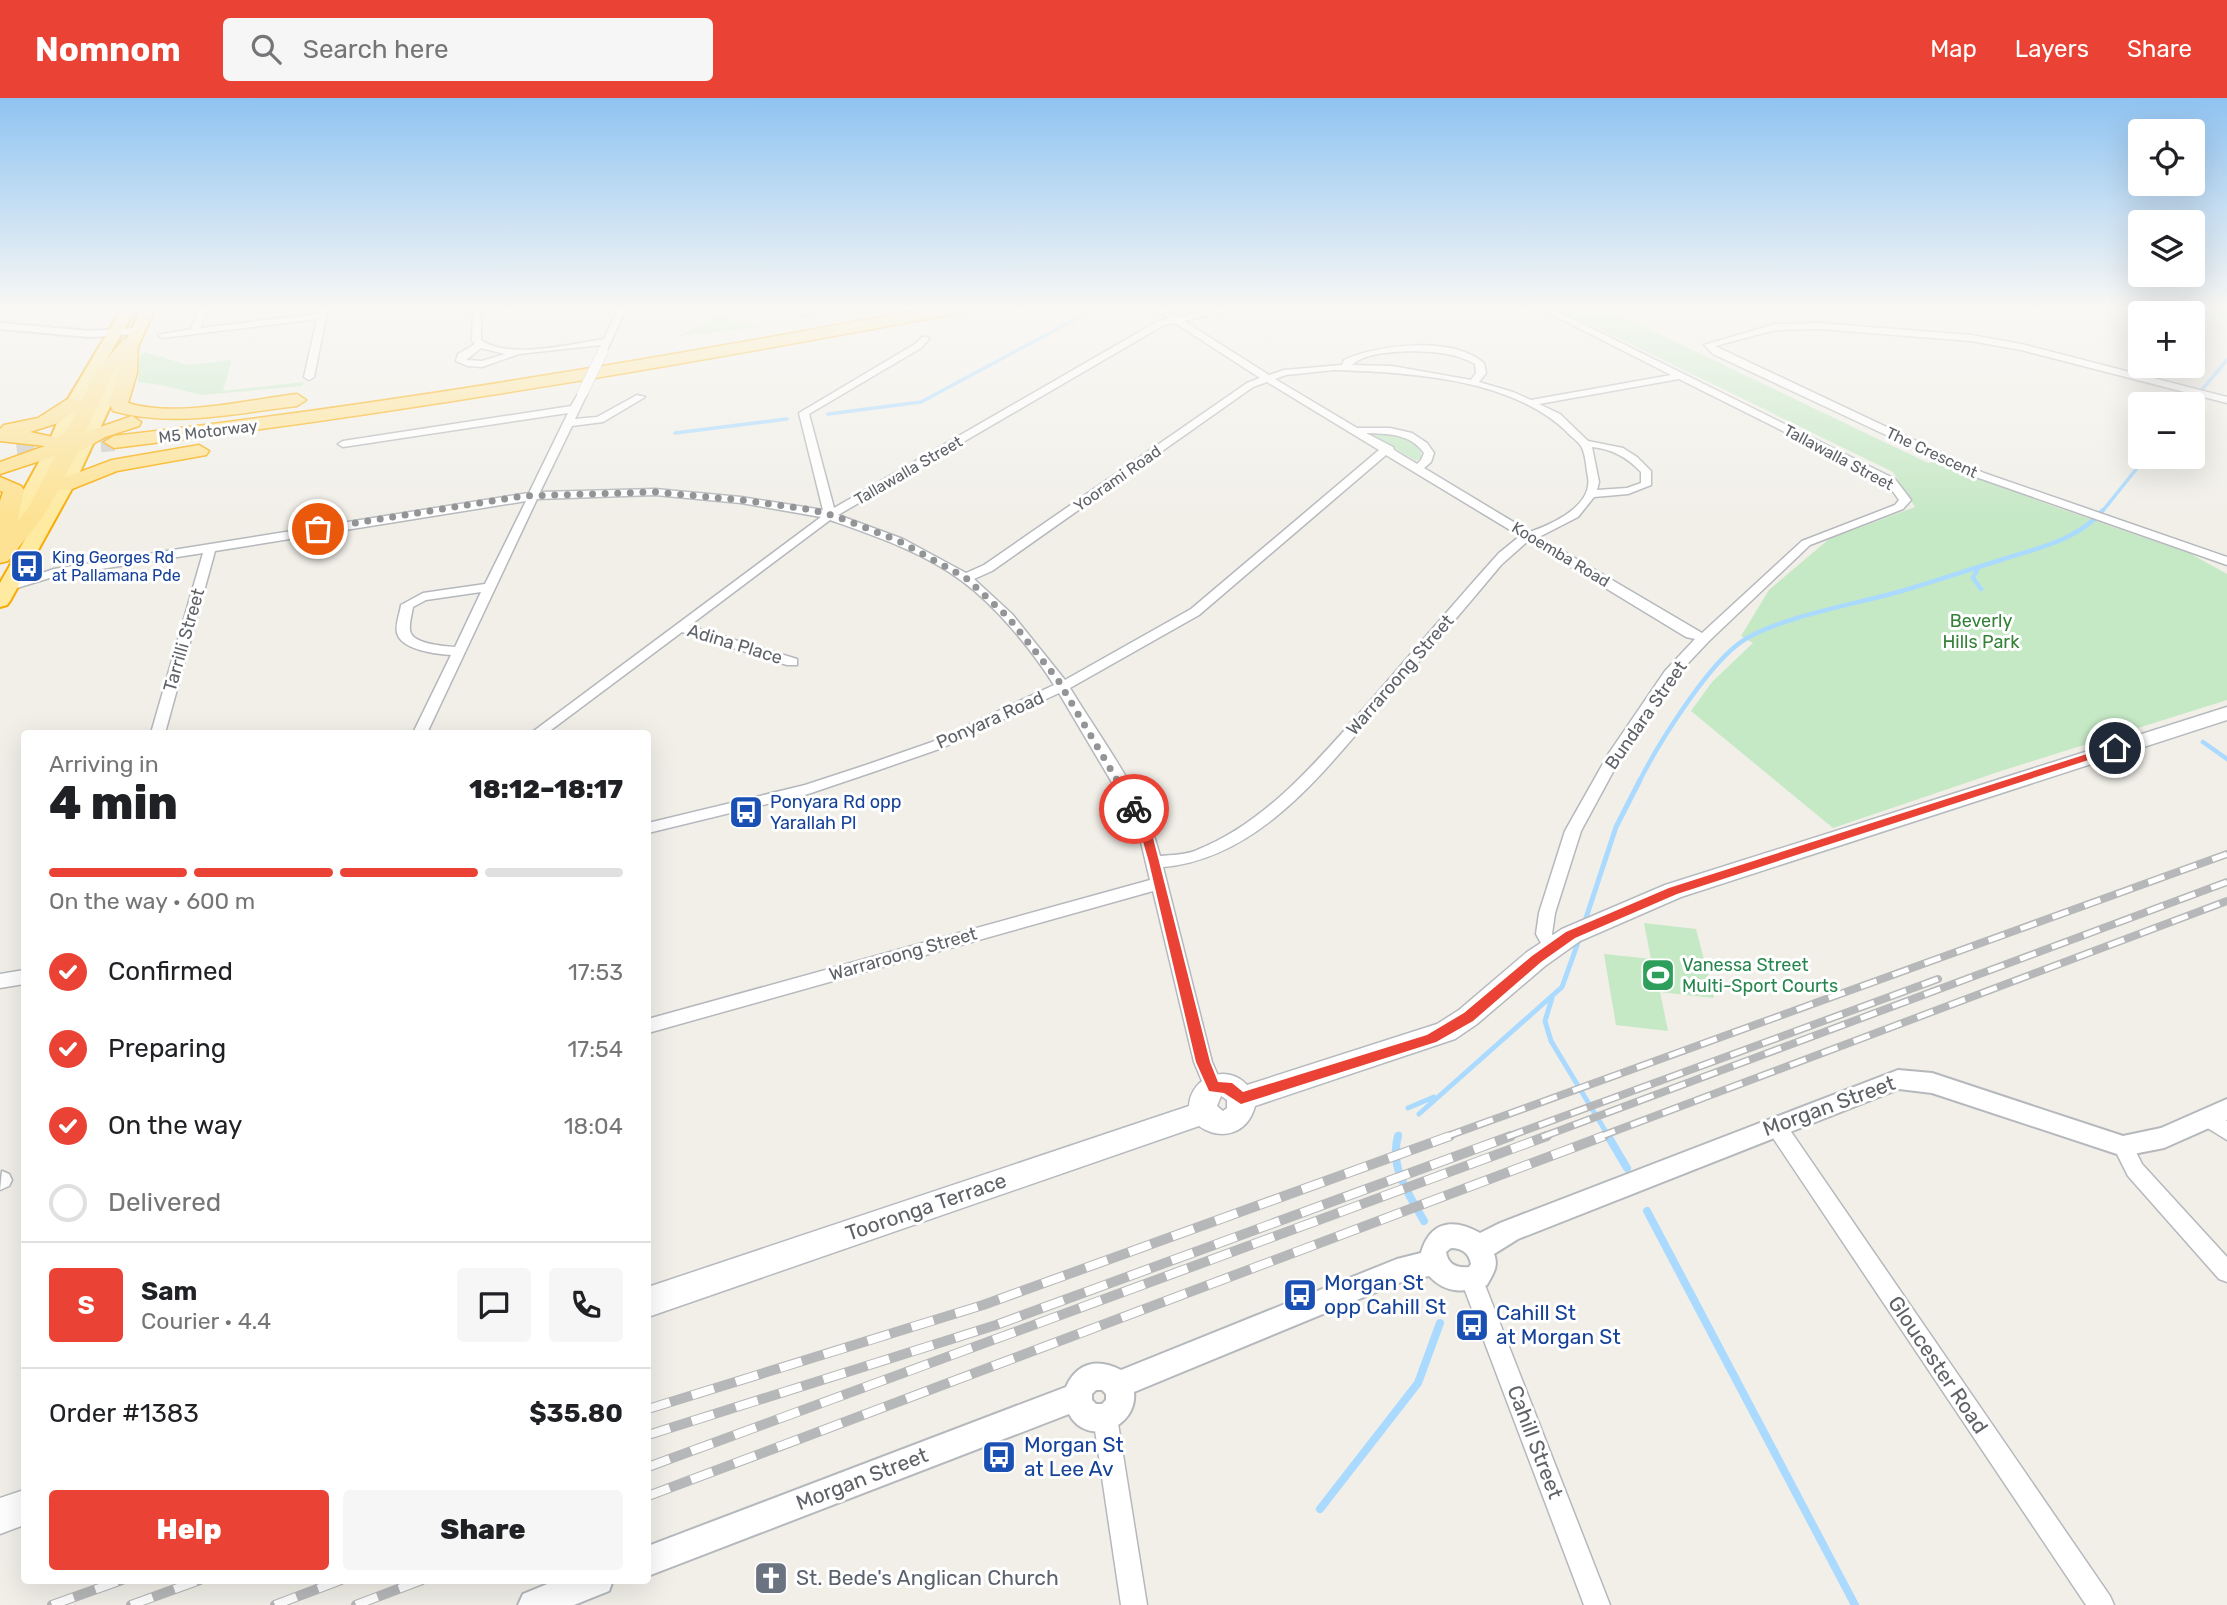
<!DOCTYPE html>
<html lang="en">
<head>
<meta charset="utf-8">
<style>
	:root { --surface:#fff; --page:#f6f6f6; --text:#202124; --muted:#757577; --line:#e0e0e0; --accent:#ea4335 }
	body { margin:0; font-family:Rubik,sans-serif; background:var(--page); color:var(--text); height:100vh; display:flex; flex-direction:column; font-size:26px; white-space:nowrap }
	* { box-sizing:border-box; margin:0 }
	p { font-size:23px; color:var(--muted) }
	.icon { flex:none; width:38px; height:38px; fill:none; stroke:currentColor; stroke-width:2; stroke-linecap:round; stroke-linejoin:round }
	.map { position:relative; flex:1; overflow:hidden }
	.details { position:absolute; left:21px; top:632px; width:630px; height:854px; display:flex; flex-direction:column; background:var(--surface); border-radius:7px; box-shadow:0 7px 28px #0002 }
	.details>* { flex:none }
	.fabs { position:absolute; left:2128px; top:21px; display:grid; gap:14px }
	.fabs a { display:grid; place-items:center; width:77px; height:77px; border-radius:7px; background:var(--surface); box-shadow:0 7px 28px #0002; font-size:35px }
	.pin { position:absolute; display:grid; place-items:center; width:60px; height:60px; color:#fff; margin:-30px; border:4px solid #fff; border-radius:50%; box-shadow:0 2px 7px #0007 }
	.courier { position:absolute; display:grid; place-items:center; width:70px; height:70px; margin:-35px; border:5px solid #ea4335; border-radius:50%; background:#fff; color:#222; box-shadow:0 2px 9px #0007 }
	.overview em { font-style:normal; font-weight:800 }
	.overview div { display:flex; flex-direction:column-reverse }
	.overview { display:flex; align-items:center; justify-content:space-between; height:119px; padding:0 28px }
	h1 { font-size:46px; font-weight:800; line-height:52px }
	.bar { display:grid; grid-template-columns:repeat(4,1fr); gap:10px 7px; align-content:center; height:84px; padding:0 28px }
	.bar i { height:9px; border-radius:5px; background:var(--line) }
	.bar .on { background:var(--accent) }
	.bar p { grid-column:span 4 }
	.line { display:flex; align-items:center; gap:18px; padding:0 28px; border-top:2px solid var(--line) }
	.line div { flex:1 }
	.round { display:grid; place-items:center; flex:none; width:74px; height:74px; border-radius:7px; background:var(--page) }
	ol { padding:0 28px; list-style:none }
	li { display:flex; align-items:center; gap:21px; height:77px }
	li p { margin-inline-start:auto }
	li .icon { padding:7px; border-radius:50%; background:var(--accent); color:#fff; stroke-width:4 }
	li:last-child { color:var(--muted) }
	li i { width:38px; height:38px; border:4px solid var(--line); border-radius:50% }
	.primary-button { display:flex; gap:14px; margin-top:auto; padding:14px 28px }
	.primary-button a { flex:1; height:80px; border-radius:7px; background:var(--accent); color:#fff; font-size:28px; font-weight:800; line-height:80px; text-align:center }
	.primary-button a+a { background:var(--page); color:var(--text) }
	header { display:flex; align-items:center; gap:42px; box-sizing:border-box; height:98px; padding:0 35px; background:var(--accent); color:#fff }
	header strong { font-size:33px }
	nav { display:flex; gap:38px; margin-inline-start:auto; font-size:24px }
	.search { width:490px; height:63px; background:var(--page); display:flex; align-items:center; gap:18px; box-sizing:border-box; padding:0 24px; border-radius:7px; color:var(--muted); font-size:26px }
	.map>svg:first-child { display:block }
	.green { fill:#c5e8c5 }
	.lines { fill:none; stroke-linecap:round; stroke-linejoin:round }
	.stream-far3 { stroke:#aadaff; stroke-width:3.5 }
	.stream-far2 { stroke:#aadaff; stroke-width:4.5 }
	.stream-far1 { stroke:#aadaff; stroke-width:5 }
	.stream { stroke:#aadaff; stroke-width:8 }
	.motorway-tunnel { stroke:#ccccc8; stroke-width:18; stroke-dasharray:18 10; stroke-linecap:butt }
	.minor-casing { stroke:#b5b8bc; stroke-width:3 }
	.tertiary-casing { stroke:#b5b8bc; stroke-width:4 }
	.secondary-casing { stroke:#b6babf; stroke-width:3 }
	.trunk-casing { stroke:#f9ab00; stroke-width:4 }
	.motorway-casing { stroke:#f9ab00; stroke-width:3 }
	.minor { fill:#fff; fill-rule:evenodd }
	.tertiary { fill:#fff; fill-rule:evenodd }
	.secondary { fill:#fff; fill-rule:evenodd }
	.trunk { fill:#feeaa1; fill-rule:evenodd }
	.motorway { fill:#fde293; fill-rule:evenodd }
	.rail-far1-casing { stroke:#b6b7b8; stroke-width:8 }
	.rail-casing { stroke:#b6b7b8; stroke-width:10 }
	.rail-far1 { stroke:#fff; stroke-width:5; stroke-dasharray:17; stroke-linecap:butt }
	.rail { stroke:#fff; stroke-width:8; stroke-dasharray:23; stroke-linecap:butt }
	.minor-bridge-casing { stroke:#b5b8bc; stroke-width:11; stroke-linecap:butt }
	.minor-bridge { stroke:#fff; stroke-width:10 }
	.route { fill:#ea4335 }
	.done { stroke:#929495; stroke-width:7; stroke-dasharray:0 12.6 }
	.labels { text-anchor:middle; stroke-width:6; stroke-linejoin:round; paint-order:stroke }
	.far-street-label { font-size:16px; fill:#5f6368; stroke:#fff }
	.far-transit-label { font-size:16px; fill:#164399; stroke:#fff; text-anchor:start }
	.park-label { font-size:18px; fill:#348238; stroke:#fff }
	.street-label { font-size:18px; fill:#5f6368; stroke:#fff }
	.transit-label { font-size:18px; fill:#164399; stroke:#fff; text-anchor:start }
	.leisure-label { font-size:18px; fill:#27864d; stroke:#fff; text-anchor:start }
	.near-street-label { font-size:21px; fill:#5f6368; stroke:#fff }
	.near-transit-label { font-size:21px; fill:#164399; stroke:#fff; text-anchor:start }
	.near-worship-label { font-size:21px; fill:#5b616d; stroke:#fff; text-anchor:start }
</style>
</head>
<body>
<header>
<strong>Nomnom</strong>
<div class="search"><svg class="icon" aria-label="search" viewBox="0 0 24 24"><circle cx="10" cy="10" r="6"/><path d="M15 15l6 6"/></svg>Search here</div>
<nav><a>Map</a><a>Layers</a><a>Share</a></nav>
</header>
<div class="map">
<svg width="2227" height="1507" viewBox="0 0 2227 1507">
	<rect width="100%" height="100%" fill="#f1efe8"/>
	<!-- green -->
	<path class="green" d="M1562,209H1603L1928,365L1936,363L2047,406L2191,456L2227,476V602L2004,672L1833,730L1691,613L1712,584L1753,545L1741,538L1769,492L1829,441L1915,409L1893,374L1561,212Z
		M1999,209H2227V219H2193V215H2140V218Z
		M717,218L759,229L679,238Z
		M145,254L188,267L232,262L223,293L304,284L302,288L202,297L161,287L138,284L140,258Z
		M1371,336H1394L1417,344L1422,359L1416,363Z
		M1644,825L1696,831L1714,900L1660,894L1668,933L1616,927L1604,856L1651,861Z"/>
	<g class="lines">
		<!-- stream-far3 -->
		<path class="stream-far3" d="M2062,209L2106,213L2227,214
			M2190,306L2227,262
			M828,316L921,304L1098,209
			M675,335L787,321
			M2101,415L2146,359"/>
		<!-- stream-far2 -->
		<path class="stream-far2" d="M1978,470L1973,480L1981,491
			M2203,644L2227,661
			M1639,684C1658,646 1704,573 1737,547C1769,521 1856,506 1898,494C1933,484 1968,472 2004,461C2038,450 2078,442 2102,413"/>
		<!-- stream-far1 -->
		<path class="stream-far1" d="M1584,826L1616,729L1640,682
			M1552,900L1545,923L1551,943L1609,1039
			M1408,1010L1434,999
			M1419,1016L1562,889L1580,839
			M1398,1039L1399,1036"/>
		<!-- stream -->
		<path class="stream" d="M1398,1038C1389,1070 1409,1096 1424,1123
			M1608,1038L1627,1070
			M1647,1113L1855,1507
			M1320,1411L1418,1285L1440,1225"/>
		<!-- motorway-tunnel -->
		<path class="motorway-tunnel" d="M17,354L114,344"/>
		<!-- minor casing -->
		<g class="minor-casing">
			<path id="minor" d="M201,209H209L200,230L318,216L320,209H328L314,279L309,282L304,279L317,221L162,240L158,237L191,231Z
				M473,209H481V242C510,262 570,246 604,241L619,209H627L606,254H600L601,247L519,256L482,269L468,268L456,263L458,256L475,246L472,243ZM481,250L505,256L482,263L466,262Z
				M808,209H819L808,217H802V213Z
				M1152,209H1163L1177,219L1223,209H1241L1184,223L1269,277L1284,272L1342,267L1344,262C1379,246 1452,238 1484,265L1486,275L1479,284L1513,294L1531,302L1671,277L1537,209H1549L1895,381L1911,402L1903,411L1810,447L1709,543L1675,579L1621,659L1581,733L1555,815L1552,836L1561,849L1558,854H1546L1536,836L1539,815L1565,733L1609,655L1665,573L1695,541L1686,539L1528,443L1501,467C1463,513 1423,559 1383,605C1324,673 1260,760 1163,769L1212,964L1223,989L1221,995L1214,997L1207,995L1194,964L1153,793L648,935V921L1150,782L1140,740L1120,698L1059,595L942,650L876,673L808,696L648,735V725L805,687L866,667L932,644L1054,587C1032,552 996,508 962,483C923,454 875,438 830,422L689,528L797,561V567H787L682,534L547,635H531L821,419L741,405L655,397L537,401L427,635H413L451,557C437,556 401,552 397,535C395,527 400,515 401,507L423,495L485,486L526,403L215,453L165,635H151L203,455L56,478L7,493L1,489L54,471L529,395L568,315L343,349L338,346L343,343L571,308L579,294L582,293L587,296L575,321L597,319L637,297L645,299L603,324L572,328L540,394L655,391L741,399L823,412L799,315L915,246L922,239H928L929,241L921,250L809,316L834,410L1158,223L1169,221ZM1175,225L1260,280L1247,285L984,467L966,475L903,441L838,417L1164,227ZM1414,253C1436,254 1456,255 1475,266L1476,275L1471,282L1392,268L1352,267C1366,254 1394,254 1414,253ZM1334,272C1406,274 1511,280 1566,333C1570,338 1578,343 1581,348C1586,356 1586,370 1588,379C1593,408 1552,426 1530,434L1424,370L1431,364L1434,355L1427,345L1412,335L1390,330H1357L1275,281L1286,277ZM1679,281L1887,385L1899,402L1895,407L1802,443L1702,535L1539,439L1578,419L1594,399L1628,396L1651,387V373L1637,359L1623,350L1588,343L1560,316L1539,306ZM1267,284L1379,352L1191,511L1065,582L1012,516L974,481L992,473L1253,289ZM1366,335C1388,336 1410,335 1424,355L1421,362L1417,366L1394,352L1393,349ZM1592,349C1612,351 1627,359 1641,374V385L1627,390L1597,392L1599,384ZM1386,357L1520,438L1499,455C1454,505 1410,557 1366,608C1318,662 1266,725 1197,752C1186,757 1172,757 1160,758C1145,697 1102,643 1070,590L1199,517ZM481,494L455,549C443,548 411,546 410,532C409,525 412,516 413,509L426,502Z
				M1819,225L1971,237L2021,246L2227,299V305L2021,252L1971,243L1819,231L1775,232L1715,248L1984,375L2227,459V467L1976,379L1713,256L1704,247L1775,226Z
				M24,872V886L0,890V876Z
				M2208,1012L2227,1023V1042L2201,1026L2198,1020L2201,1014Z
				M1776,1020L1783,1022L2110,1498L2114,1507H2086L1769,1034L1766,1028L1769,1022Z
				M2123,1039L2130,1042L2142,1066L2227,1159V1184L2219,1181L2128,1078L2113,1048L2116,1042Z
				M2,1073L9,1076L12,1082L9,1088L0,1092Z
				M1472,1172L1480,1175L1483,1182L1610,1507H1584L1461,1182L1464,1175Z
				M1105,1307L1113,1311L1117,1319L1147,1507H1121L1093,1319L1097,1311Z"/>
		</g>
		<!-- tertiary casing -->
		<g class="tertiary-casing">
			<path id="tertiary" d="M0,225L90,233L136,230L141,233L136,236L90,239L0,231Z
				M1898,972L1932,975L2123,1038L2161,1030L2227,1001V1022L2164,1050L2123,1058L1932,995L1899,991L1518,1141L1494,1156C1499,1168 1493,1176 1487,1187C1465,1195 1446,1196 1429,1178L1398,1185L1134,1294C1138,1330 1087,1350 1069,1316L648,1478V1448L1066,1289C1077,1264 1098,1260 1121,1272L1397,1161L1421,1155C1430,1123 1453,1120 1480,1135L1500,1125ZM1451,1150C1462,1150 1469,1155 1471,1166L1469,1169C1457,1170 1448,1167 1446,1154ZM1096,1292H1102L1106,1296V1302L1102,1306H1096L1092,1302V1296Z
				M557,1482H613L609,1493L574,1507H518L523,1496Z"/>
		</g>
		<!-- secondary casing -->
		<g class="secondary-casing">
			<path id="secondary" d="M2227,609V622L1681,799L1580,843L1545,868L1477,926L1455,941L1255,1008C1248,1035 1222,1044 1199,1028L648,1219V1189L1189,1008C1191,978 1227,965 1247,987L1437,926L1459,912L1527,854L1562,831L1665,787ZM1221,998L1227,1002V1010L1223,1013L1217,1008Z
				M24,1392V1427L0,1436V1400Z"/>
		</g>
		<!-- trunk casing -->
		<g class="trunk-casing">
			<path id="trunk" d="M123,209H137L81,306L64,351L10,453L0,459V435L46,351L65,306Z
				M142,209H156L74,387L10,503L7,507L0,509V485L56,387Z"/>
		</g>
		<!-- motorway casing -->
		<g class="motorway-casing">
			<path id="motorway" d="M935,209H972L964,214C682,267 399,316 114,350L104,344L114,338C390,306 663,260 935,209Z
				M130,240L138,245L137,275L128,305C177,320 247,302 297,296L306,302L297,308C237,315 173,330 113,313L109,304L120,267L113,275L86,334L132,318L141,324L139,328L105,339L77,355L64,380L112,362L199,347L209,353L206,357L117,373L72,391L58,392L44,417L8,463L0,465V403L3,394L0,393V379L21,388L24,392L17,424L28,411L55,358L0,376V364L45,348L0,343V331L4,327L38,320L66,302L73,300L81,304L96,273L124,241ZM77,312L68,331L58,340L30,334L58,325Z"/>
		</g>
		<!-- minor -->
		<use href="#minor" class="minor"/>
		<!-- tertiary -->
		<use href="#tertiary" class="tertiary"/>
		<!-- secondary -->
		<use href="#secondary" class="secondary"/>
		<!-- trunk -->
		<use href="#trunk" class="trunk"/>
		<!-- motorway -->
		<use href="#motorway" class="motorway"/>
		<!-- rail-far1 casing -->
		<g class="rail-far1-casing">
			<path id="rail-far1" d="M1445,1039L2227,756
				M1507,1039L1938,881
				M1542,1039L2227,784
				M1599,1039L2227,803"/>
		</g>
		<!-- rail casing -->
		<g class="rail-casing">
			<path id="rail" d="M648,1311L983,1207L1450,1038
				M648,1337L996,1227L1511,1038
				M648,1369L1547,1038
				M648,1398L1604,1038
				M52,1507L122,1482
				M131,1507L200,1482
				M275,1507L341,1482
				M356,1507L422,1482"/>
		</g>
		<!-- rail-far1 -->
		<use href="#rail-far1" class="rail-far1"/>
		<!-- rail -->
		<use href="#rail" class="rail"/>
		<!-- minor-bridge casing -->
		<g class="minor-bridge-casing">
			<path id="minor-bridge" d="M582,296L603,253"/>
		</g>
		<!-- minor-bridge -->
		<use href="#minor-bridge" class="minor-bridge"/>
	</g>
	<!-- sky -->
	<linearGradient id="sky" x2="0" y2="1"><stop stop-color="#8fc3f1"/><stop offset="0.5" stop-color="#f9f8f5"/><stop offset="1" stop-color="#f9f8f5" stop-opacity="0"/></linearGradient>
	<rect width="2227" height="420" fill="url(#sky)"/>
	<!-- route -->
	<path class="route" d="M2115,647L2119,648V652L1677,796L1575,840L1541,864L1473,923L1436,944L1241,1006L1224,995L1209,993L1196,964L1149,764L1142,740L1129,711L1138,708L1153,740L1210,964L1218,984L1232,985L1243,994L1427,937L1464,915L1532,858L1566,834L1669,790Z"/>
	<g class="lines">
		<!-- done -->
		<path class="done" d="M318,431L523,398L655,394L741,402L813,412L838,419L899,443L948,470L966,480L1008,519L1058,582L1134,711"/>
	</g>
	<!-- icons -->
	<defs>
		<g id="bus-square" transform="scale(1.75)"><rect x="-9" y="-9" width="18" height="18" rx="4" fill="#1a4fb4" stroke="#fff"/><path d="M-5-6H5V4H4V6H2V4H-2V6H-4V4H-5ZM-3.5-4V0h7V-4ZM-3.5 1.2v1.5H-2V1.2ZM2 1.2v1.5H3.5V1.2Z" fill="#fff"/></g>
		<g id="stadium-square" transform="scale(1.75)"><rect x="-9" y="-9" width="18" height="18" rx="4" fill="#2e9e5b" stroke="#fff"/><path d="M0-5a6.5 5 0 1 0 0 10a6.5 5 0 1 0 0-10ZM-3.5-1.8h7v3.6h-7Z" fill="#fff"/></g>
		<g id="church-square" transform="scale(1.75)"><rect x="-9" y="-9" width="18" height="18" rx="4" fill="#6b7280" stroke="#fff"/><path d="M-1.2-6h2.4v3.5h3.3v2.4h-3.3V6h-2.4V-.1h-3.3v-2.4h3.3Z" fill="#fff"/></g>
	</defs>
	<g fill-rule="evenodd">
		<use href="#bus-square" x="27" y="468"/>
		<use href="#bus-square" x="746" y="714"/>
		<use href="#stadium-square" x="1658" y="877"/>
		<use href="#bus-square" x="1300" y="1197"/>
		<use href="#bus-square" x="1472" y="1227"/>
		<use href="#bus-square" x="999" y="1359"/>
		<use href="#church-square" x="771" y="1480"/>
	</g>
	<g class="labels">
		<!-- far-street labels -->
		<g class="far-street-label">
			<text transform="translate(208 333) rotate(-7)" y="6">M5 Motorway</text>
			<text transform="translate(1932 354) rotate(25)" y="6">The Crescent</text>
			<text transform="translate(1839 359) rotate(28)" y="6">Tallawalla Street</text>
			<text transform="translate(908 372) rotate(-30)" y="6">Tallawalla Street</text>
			<text transform="translate(1117 380) rotate(-35)" y="6">Yoorami Road</text>
			<text transform="translate(1561 456) rotate(31)" y="6">Kooemba Road</text>
		</g>
		<!-- far-transit labels -->
		<g class="far-transit-label">
			<text x="52" y="465">King Georges Rd<tspan x="52" dy="18">at Pallamana Pde</tspan></text>
		</g>
		<!-- park labels -->
		<g class="park-label">
			<text x="1981" y="529">Beverly<tspan x="1981" dy="21">Hills Park</tspan></text>
		</g>
		<!-- street labels -->
		<g class="street-label">
			<text transform="translate(184 542) rotate(-74)" y="6">Tarrilli Street</text>
			<text transform="translate(735 546) rotate(17)" y="6">Adina Place</text>
			<text transform="translate(1400 577) rotate(-49)" y="6">Warraroong Street</text>
			<text transform="translate(1646 617) rotate(-55)" y="6">Bundara Street</text>
			<text transform="translate(990 622) rotate(-24)" y="6">Ponyara Road</text>
			<text transform="translate(903 856) rotate(-16)" y="6">Warraroong Street</text>
		</g>
		<!-- transit labels -->
		<g class="transit-label">
			<text x="770" y="710">Ponyara Rd opp<tspan x="770" dy="21">Yarallah Pl</tspan></text>
		</g>
		<!-- leisure labels -->
		<g class="leisure-label">
			<text x="1682" y="873">Vanessa Street<tspan x="1682" dy="21">Multi-Sport Courts</tspan></text>
		</g>
		<!-- near-street labels -->
		<g class="near-street-label">
			<text transform="translate(1829 1008) rotate(-20)" y="7">Morgan Street</text>
			<text transform="translate(926 1109) rotate(-19)" y="7">Tooronga Terrace</text>
			<text transform="translate(1938 1267) rotate(56)" y="7">Gloucester Road</text>
			<text transform="translate(1535 1344) rotate(69)" y="7">Cahill Street</text>
			<text transform="translate(862 1381) rotate(-21)" y="7">Morgan Street</text>
		</g>
		<!-- near-transit labels -->
		<g class="near-transit-label">
			<text x="1324" y="1192">Morgan St<tspan x="1324" dy="24">opp Cahill St</tspan></text>
			<text x="1496" y="1222">Cahill St<tspan x="1496" dy="24">at Morgan St</tspan></text>
			<text x="1024" y="1354">Morgan St<tspan x="1024" dy="24">at Lee Av</tspan></text>
		</g>
		<!-- near-worship labels -->
		<g class="near-worship-label">
			<text x="796" y="1487">St. Bede's Anglican Church</text>
		</g>
	</g>
</svg>
<div class="fabs">
<a><svg class="icon" aria-label="locate" viewBox="0 0 24 24"><circle cx="12" cy="12" r="6"/><path d="M12 2v4M12 18v4M2 12h4M18 12h4"/></svg></a>
<a><svg class="icon" aria-label="layers" viewBox="0 0 24 24"><path d="M12 4l9 5-9 5-9-5zM3 14l9 5 9-5"/></svg></a>
<a>+</a>
<a>−</a>
</div>
<div class="pin" style="left:318px;top:431px;background:#ea580c"><svg class="icon" aria-label="bag" viewBox="0 0 24 24"><path d="M5 8h14l-1 12H6zM9 8a3 3 0 0 1 6 0"/></svg></div>
<div class="pin" style="left:2115px;top:650px;background:#1f2937"><svg class="icon" aria-label="home" viewBox="0 0 24 24"><path d="M3 11l9-7 9 7M6 9v11h12V9"/></svg></div>
<div class="courier" style="left:1134px;top:711px"><svg class="icon" aria-label="bike" viewBox="0 0 24 24"><circle cx="6" cy="16" r="4"/><circle cx="18" cy="16" r="4"/><path d="M6 16l4-8h5l3 8M10 8l3 8H6M13 5h3"/></svg></div>
<section class="details">
<div class="overview"><div><h1>4 min</h1><p>Arriving in</p></div><em>18:12–18:17</em></div>
<div class="bar"><i class="on"></i><i class="on"></i><i class="on"></i><i></i><p>On the way · 600 m</p></div>
<ol>
<li><svg class="icon" aria-label="check" viewBox="0 0 24 24"><path d="M5 12l5 5 9-10"/></svg>Confirmed<p>17:53</p></li>
<li><svg class="icon" aria-label="check" viewBox="0 0 24 24"><path d="M5 12l5 5 9-10"/></svg>Preparing<p>17:54</p></li>
<li><svg class="icon" aria-label="check" viewBox="0 0 24 24"><path d="M5 12l5 5 9-10"/></svg>On the way<p>18:04</p></li>
<li><i></i>Delivered</li>
</ol>
<div class="line" style="height:126px"><b class="round" style="background:var(--accent);color:#fff">S</b><div><b>Sam</b><p>Courier · 4.4</p></div><a class="round"><svg class="icon" aria-label="chat" viewBox="0 0 24 24"><path d="M4 5h16v11H9l-5 4z"/></svg></a><a class="round"><svg class="icon" aria-label="phone" viewBox="0 0 24 24"><path d="M5 4h4l2 5-3 2q2 4 5 5l2-3 5 2v4C11 20 4 13 5 4z"/></svg></a></div>
<div class="line" style="height:91px"><div>Order #1383</div><b>$35.80</b></div>
<div class="primary-button"><a>Help</a><a>Share</a></div>
</section>
</div>
</body>
</html>
